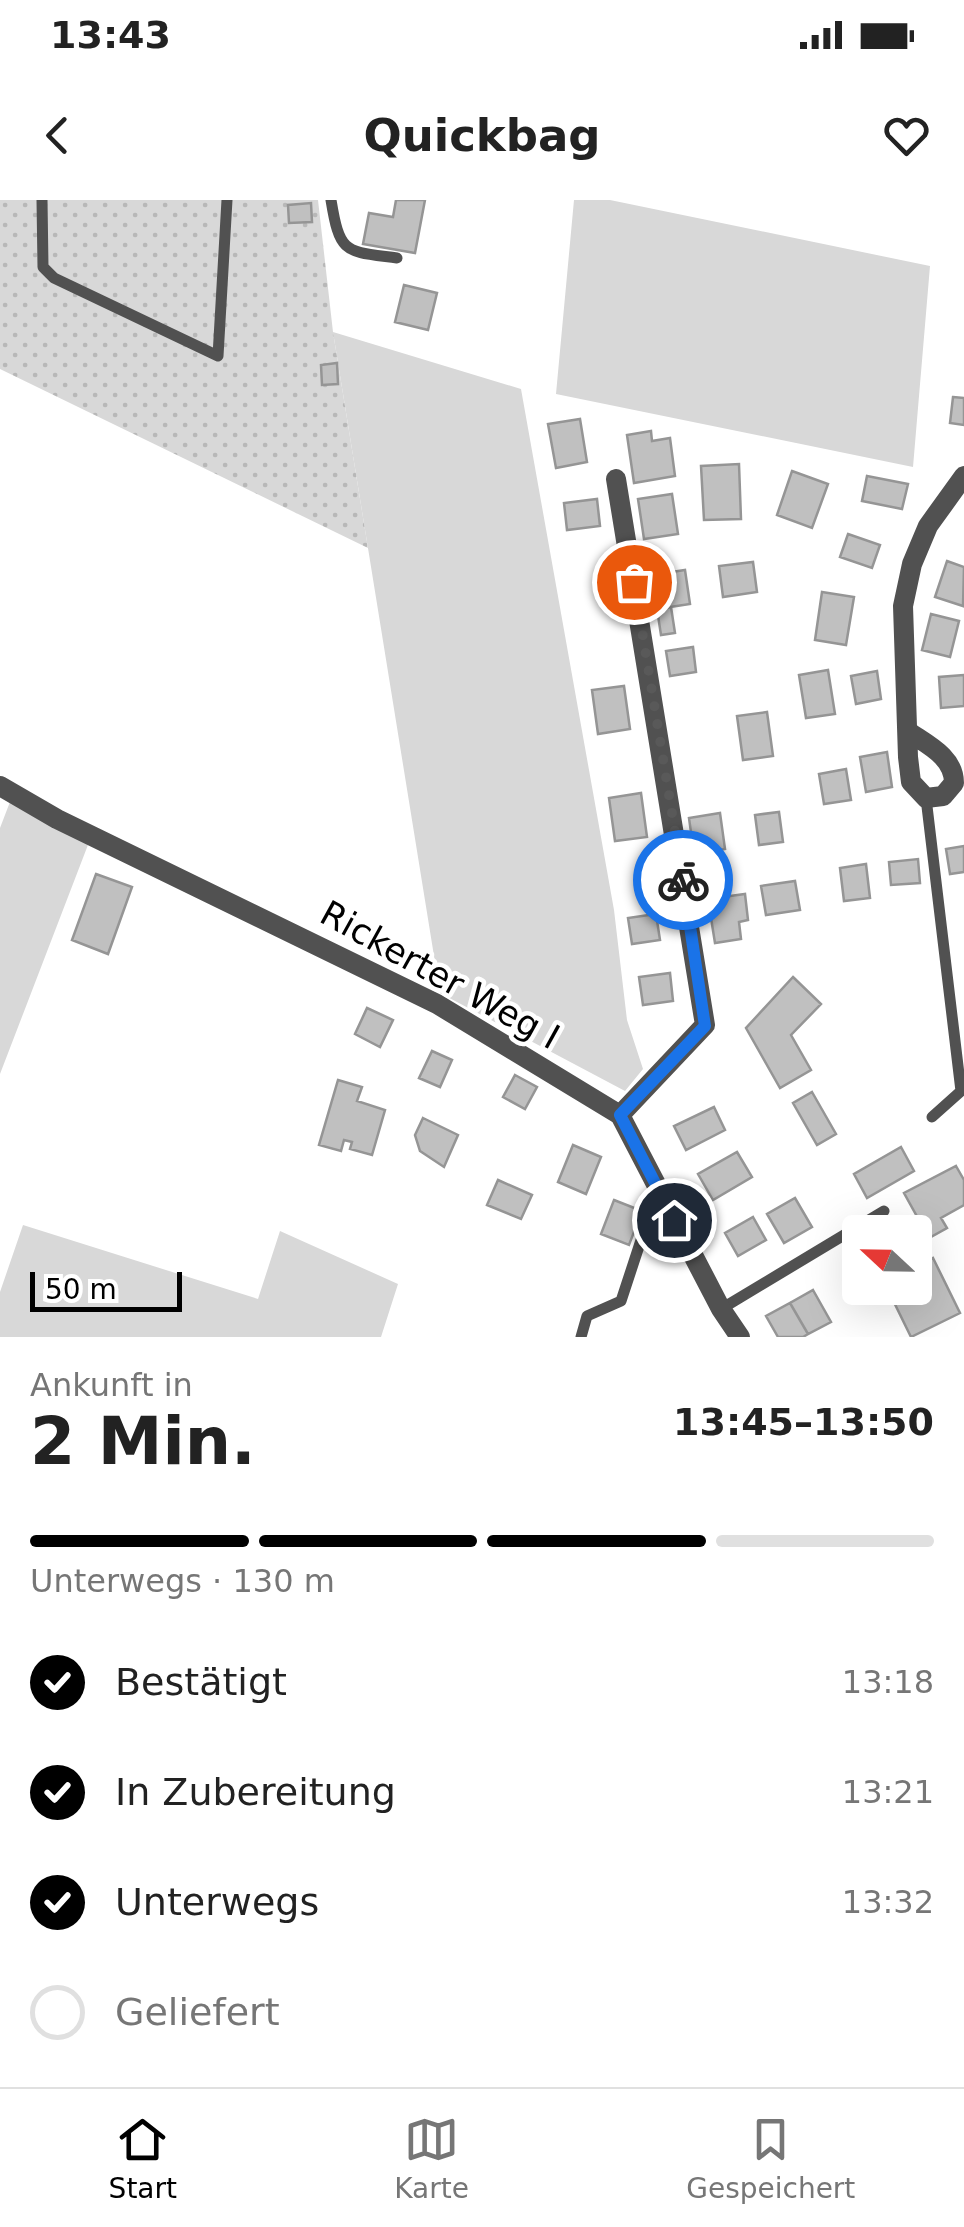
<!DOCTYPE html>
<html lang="de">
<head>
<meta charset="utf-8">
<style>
	:root { --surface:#fff; --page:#f6f6f6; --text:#222; --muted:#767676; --line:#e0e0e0; --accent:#000 }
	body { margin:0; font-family:"DejaVu Sans",sans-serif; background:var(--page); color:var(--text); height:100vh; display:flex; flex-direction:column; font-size:38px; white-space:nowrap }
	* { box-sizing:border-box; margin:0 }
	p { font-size:32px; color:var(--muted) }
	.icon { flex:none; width:55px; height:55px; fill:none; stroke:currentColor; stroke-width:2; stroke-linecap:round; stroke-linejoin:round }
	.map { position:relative; height:1137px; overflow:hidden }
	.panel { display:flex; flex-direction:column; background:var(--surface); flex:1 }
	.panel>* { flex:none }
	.needle { width:65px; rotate:292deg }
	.tools { position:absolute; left:842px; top:1015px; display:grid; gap:20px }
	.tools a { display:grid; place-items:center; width:90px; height:90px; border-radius:10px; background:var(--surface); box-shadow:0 10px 40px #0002; font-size:50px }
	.scale { position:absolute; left:30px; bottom:25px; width:152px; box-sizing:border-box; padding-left:10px; border:5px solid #000; border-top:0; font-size:28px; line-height:35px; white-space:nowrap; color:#000; -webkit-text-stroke:8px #fff; paint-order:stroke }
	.pin { position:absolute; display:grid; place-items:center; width:85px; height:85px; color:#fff; margin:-42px; border:5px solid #fff; border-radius:50%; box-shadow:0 2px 10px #0007 }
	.courier { position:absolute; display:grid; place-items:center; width:100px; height:100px; margin:-50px; border:8px solid #1a73e8; border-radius:50%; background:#fff; color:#222; box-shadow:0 2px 12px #0007 }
	.overview em { font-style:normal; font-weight:600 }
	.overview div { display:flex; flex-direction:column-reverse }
	.overview { display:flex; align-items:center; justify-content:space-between; height:170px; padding:0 30px }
	h1 { font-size:65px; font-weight:600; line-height:75px }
	.bar { display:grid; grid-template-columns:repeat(4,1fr); gap:15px 10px; align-content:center; height:120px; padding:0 30px }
	.bar i { height:12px; border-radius:8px; background:var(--line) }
	.bar .selected { background:var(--accent) }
	.bar p { grid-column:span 4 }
	ol { padding:0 30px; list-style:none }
	li { display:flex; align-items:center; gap:30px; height:110px }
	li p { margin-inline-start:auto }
	li .icon { padding:10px; border-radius:50%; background:var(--accent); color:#fff; stroke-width:4 }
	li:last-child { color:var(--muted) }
	li i { width:55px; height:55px; border:5px solid var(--line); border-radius:50% }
	.status { display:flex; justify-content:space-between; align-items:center; height:70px; padding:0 50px; background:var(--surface); direction:ltr }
	.status svg { height:28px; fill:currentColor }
	header { display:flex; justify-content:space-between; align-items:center; height:130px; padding:0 30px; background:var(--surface); font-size:45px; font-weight:600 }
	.tabs { display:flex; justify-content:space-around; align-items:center; height:140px; border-top:2px solid var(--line); background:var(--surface); font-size:28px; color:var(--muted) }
	.tabs a { display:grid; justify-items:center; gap:5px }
	.tabs .selected { color:var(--accent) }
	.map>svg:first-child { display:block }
	.grass { fill:#d8d8d8 }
	.park { fill:url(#park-dots) }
	.building { fill:#c0c0c0; stroke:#959595; stroke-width:2.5 }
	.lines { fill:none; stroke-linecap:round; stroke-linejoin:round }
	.service { stroke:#515151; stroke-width:11 }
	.minor { stroke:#515151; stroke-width:20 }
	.done { stroke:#595959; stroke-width:10; stroke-dasharray:0 18 }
	.route { stroke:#1a73e8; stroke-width:12 }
	.labels { text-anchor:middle; stroke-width:9; stroke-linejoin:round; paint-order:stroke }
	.street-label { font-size:35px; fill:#000; stroke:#fff }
</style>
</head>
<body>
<div class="status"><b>13:43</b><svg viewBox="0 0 49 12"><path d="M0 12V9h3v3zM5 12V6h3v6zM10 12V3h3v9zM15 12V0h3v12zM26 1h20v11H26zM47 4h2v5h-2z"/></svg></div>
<header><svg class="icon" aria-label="back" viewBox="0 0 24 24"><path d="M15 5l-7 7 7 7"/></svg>Quickbag<svg class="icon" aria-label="heart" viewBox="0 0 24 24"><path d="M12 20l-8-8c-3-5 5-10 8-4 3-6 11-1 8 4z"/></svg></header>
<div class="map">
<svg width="964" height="1137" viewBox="0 0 964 1137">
	<defs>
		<pattern id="park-dots" width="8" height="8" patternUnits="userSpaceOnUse" patternTransform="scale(2.5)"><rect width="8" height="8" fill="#d8d8d8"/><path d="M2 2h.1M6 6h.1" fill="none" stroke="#b8b8b8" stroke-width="1.8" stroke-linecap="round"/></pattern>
	</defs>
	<rect width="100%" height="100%" fill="#fff"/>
	<!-- grass -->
	<path class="grass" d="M574,0H610L930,66L913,267L556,194Z
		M333,132L521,189L614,710L627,820L643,869L625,891L440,793Z
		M13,594L91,637L0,874V628Z
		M23,1025L258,1099L280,1031L398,1084L381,1137H0V1092Z"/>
	<!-- park -->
	<path class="park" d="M0,0H318L333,132L368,348L0,169Z"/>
	<!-- building -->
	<path class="building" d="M396,0H425L415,53L363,44L369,13L393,17Z
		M311,3L312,22L289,23L288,5Z
		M404,85L437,93L428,130L395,122Z
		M337,163L338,184L322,185L321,165Z
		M953,197L964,198V225L950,223Z
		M580,219L587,262L556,268L548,224Z
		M651,231L652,241L670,238L675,276L634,283L627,235Z
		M739,264L741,319L704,320L701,266Z
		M792,271L828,284L812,328L777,315Z
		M867,276L908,284L902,309L862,301Z
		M672,294L678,334L644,339L638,299Z
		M597,299L600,326L567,330L564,303Z
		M848,334L880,345L872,368L840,357Z
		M947,361L964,367L963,406L935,397Z
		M753,362L757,392L723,397L719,366Z
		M685,370L690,404L657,409L652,375Z
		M822,392L854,397L846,445L815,440Z
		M671,407L675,433L661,435L657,409Z
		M931,414L959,421L950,457L922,450Z
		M693,447L696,472L670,476L666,451Z
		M828,470L835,514L806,518L799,475Z
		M877,471L881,499L856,504L851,476Z
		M964,475V506L941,508L939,477Z
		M624,486L630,529L598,534L592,490Z
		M767,512L773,556L743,560L737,516Z
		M887,552L892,587L866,592L860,557Z
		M846,569L851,600L824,604L819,574Z
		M641,593L647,637L615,641L609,598Z
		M779,612L783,642L759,645L755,615Z
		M720,613L725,649L694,654L689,618Z
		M964,646V672L950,674L946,649Z
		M918,659L920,683L891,685L889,662Z
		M866,664L870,698L844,701L840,668Z
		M96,674L132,687L108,754L72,740Z
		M795,681L800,710L766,715L761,686Z
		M745,694L748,720L739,722L741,739L715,743L708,699Z
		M656,714L660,740L632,744L628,718Z
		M670,773L673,801L643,805L639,777Z
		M793,777L821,804L791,835L811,870L780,888L746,828Z
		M367,808L393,820L380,847L355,834Z
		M432,851L452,860L440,887L419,878Z
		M515,875L537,887L525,909L503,897Z
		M338,880L362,887L357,901L385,910L372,955L350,949L352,942L344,940L341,951L319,945Z
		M812,892L836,934L817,945L793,903Z
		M714,907L725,930L686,950L674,926Z
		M423,918L458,935L444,967L420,951L415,935Z
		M573,945L601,957L586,994L558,982Z
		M901,947L914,971L867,998L854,974Z
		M737,952L752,977L713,1000L698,974Z
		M956,966L964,980V1005L941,1018L947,1028L929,1038L904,993Z
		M498,980L532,995L521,1019L487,1005Z
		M795,998L812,1027L784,1043L767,1014Z
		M614,1000L642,1011L629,1045L601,1034Z
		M753,1017L766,1040L738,1056L725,1033Z
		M933,1058L960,1113L911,1137L887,1088H915V1067Z
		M813,1090L831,1122L808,1134L790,1103Z
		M790,1103L808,1134L803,1137H778L766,1116Z"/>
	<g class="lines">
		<!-- service -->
		<path class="service" d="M42,0L43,67L54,78L218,156L227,0
			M331,0C340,55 345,51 397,58
			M926,598L961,891L932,917
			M721,1109L884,1011
			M581,1137L587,1116L621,1101L645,1028L670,1014"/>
		<!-- minor -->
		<path class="minor" d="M616,279L705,825L620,915
			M909,532C928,545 954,557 954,583L943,596L926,598L911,582L908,557L903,406L912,364L928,326L964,276
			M0,586L57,619L437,804L620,915L721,1109L740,1137"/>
	</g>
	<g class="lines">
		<!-- done -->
		<path class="done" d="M634,382L683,680"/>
		<!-- route -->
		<path class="route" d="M674,1020L620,915L705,826L683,680"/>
	</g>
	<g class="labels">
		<!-- street labels -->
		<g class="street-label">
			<text transform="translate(440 775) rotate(29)" y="12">Rickerter Weg I</text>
		</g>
	</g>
</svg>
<div class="tools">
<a><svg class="needle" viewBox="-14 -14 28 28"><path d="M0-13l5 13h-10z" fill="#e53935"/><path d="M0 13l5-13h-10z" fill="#767676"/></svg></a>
</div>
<div class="scale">50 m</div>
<div class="pin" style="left:634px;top:382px;background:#ea580c"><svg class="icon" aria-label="bag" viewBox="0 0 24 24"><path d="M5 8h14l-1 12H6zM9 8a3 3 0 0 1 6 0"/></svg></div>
<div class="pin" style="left:674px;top:1020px;background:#1f2937"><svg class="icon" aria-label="home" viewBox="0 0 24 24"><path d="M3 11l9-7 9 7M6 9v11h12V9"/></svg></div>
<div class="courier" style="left:683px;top:680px"><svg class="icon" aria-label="bike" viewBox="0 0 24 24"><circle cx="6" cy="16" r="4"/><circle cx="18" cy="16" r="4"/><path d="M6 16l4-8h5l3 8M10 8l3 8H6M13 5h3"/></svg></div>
</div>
<section class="panel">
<div class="overview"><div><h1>2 Min.</h1><p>Ankunft in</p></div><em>13:45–13:50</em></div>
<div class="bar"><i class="selected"></i><i class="selected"></i><i class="selected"></i><i></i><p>Unterwegs · 130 m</p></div>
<ol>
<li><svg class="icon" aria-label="check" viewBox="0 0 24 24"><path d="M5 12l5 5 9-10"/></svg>Bestätigt<p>13:18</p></li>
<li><svg class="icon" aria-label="check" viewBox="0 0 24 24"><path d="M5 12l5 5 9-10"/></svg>In Zubereitung<p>13:21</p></li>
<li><svg class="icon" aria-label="check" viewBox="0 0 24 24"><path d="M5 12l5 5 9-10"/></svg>Unterwegs<p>13:32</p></li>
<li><i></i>Geliefert</li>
</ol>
</section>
<nav class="tabs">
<a class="selected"><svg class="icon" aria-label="home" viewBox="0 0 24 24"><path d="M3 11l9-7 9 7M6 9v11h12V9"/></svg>Start</a>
<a><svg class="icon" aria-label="map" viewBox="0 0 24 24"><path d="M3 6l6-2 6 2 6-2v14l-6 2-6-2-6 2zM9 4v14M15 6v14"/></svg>Karte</a>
<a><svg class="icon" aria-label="saved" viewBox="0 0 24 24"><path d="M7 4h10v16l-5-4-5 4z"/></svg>Gespeichert</a>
</nav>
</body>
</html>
